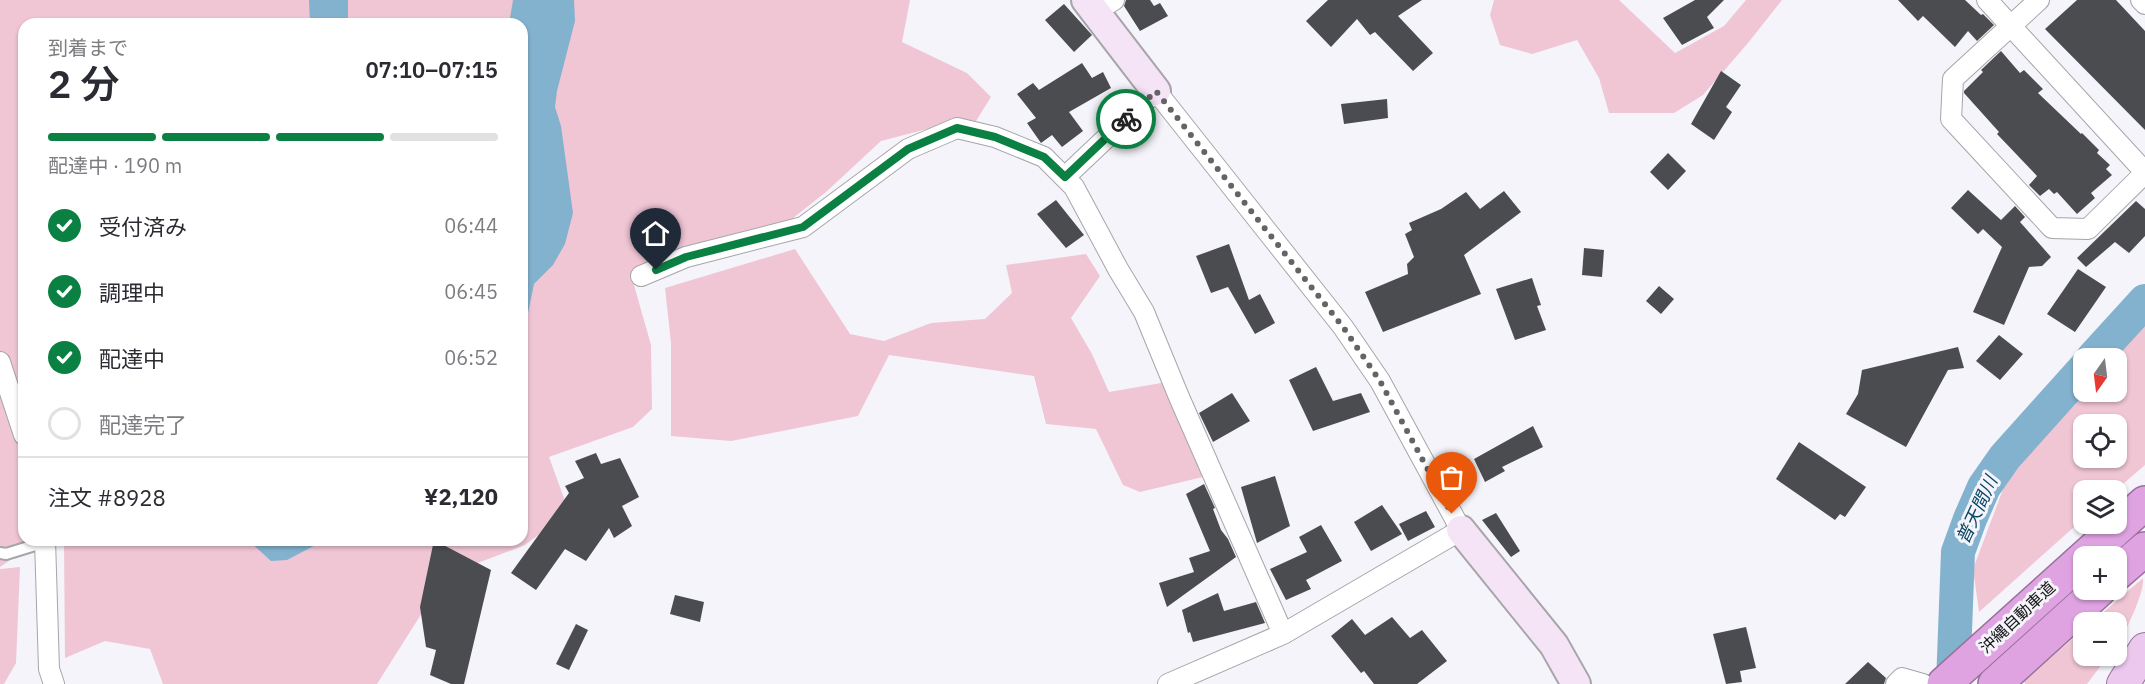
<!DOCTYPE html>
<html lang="ja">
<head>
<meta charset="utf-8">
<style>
	:root { --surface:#fff; --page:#f2f2f3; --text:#2b2b33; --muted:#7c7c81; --line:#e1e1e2; --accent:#0b8043 }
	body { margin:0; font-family:"IBM Plex Sans","Noto Sans JP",sans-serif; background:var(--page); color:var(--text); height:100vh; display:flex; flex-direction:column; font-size:22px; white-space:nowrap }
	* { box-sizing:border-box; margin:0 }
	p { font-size:20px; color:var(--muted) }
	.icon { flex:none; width:33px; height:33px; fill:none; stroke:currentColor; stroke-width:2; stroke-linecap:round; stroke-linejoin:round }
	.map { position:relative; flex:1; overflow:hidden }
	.side { position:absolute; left:18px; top:18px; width:510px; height:528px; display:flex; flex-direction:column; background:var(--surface); border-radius:18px; box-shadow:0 2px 4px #0004 }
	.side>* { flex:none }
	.needle { width:39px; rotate:194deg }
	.buttons { position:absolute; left:2073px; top:348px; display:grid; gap:12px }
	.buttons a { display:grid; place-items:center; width:54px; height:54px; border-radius:12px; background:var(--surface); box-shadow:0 2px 4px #0004; font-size:30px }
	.pin { position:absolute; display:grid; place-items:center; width:51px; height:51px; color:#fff; margin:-62px -26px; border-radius:50% 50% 50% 0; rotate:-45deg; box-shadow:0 0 6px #0007 }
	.pin .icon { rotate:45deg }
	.courier { position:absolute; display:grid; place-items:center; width:60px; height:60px; margin:-30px; border:4px solid #0b8043; border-radius:50%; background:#fff; color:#222; box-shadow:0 2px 8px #0007 }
	.head em { font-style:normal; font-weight:600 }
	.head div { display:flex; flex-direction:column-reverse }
	.head { display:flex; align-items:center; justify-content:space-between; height:102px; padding:0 30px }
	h1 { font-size:39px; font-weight:600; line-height:45px }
	.bar { display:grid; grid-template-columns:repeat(4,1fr); gap:9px 6px; align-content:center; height:72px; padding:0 30px }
	.bar i { height:8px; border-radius:4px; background:var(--line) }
	.bar .active { background:var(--accent) }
	.bar p { grid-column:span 4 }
	.line { display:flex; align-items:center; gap:15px; padding:0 30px; border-top:2px solid var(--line) }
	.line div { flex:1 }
	ol { padding:0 30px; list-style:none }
	li { display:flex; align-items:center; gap:18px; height:66px }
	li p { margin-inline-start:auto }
	li .icon { padding:6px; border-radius:50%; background:var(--accent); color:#fff; stroke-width:4 }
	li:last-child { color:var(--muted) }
	li i { width:33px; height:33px; border:3px solid var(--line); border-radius:50% }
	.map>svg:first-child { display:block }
	.green { fill:#f0c6d5; fill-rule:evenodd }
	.water { fill:#83b2ce }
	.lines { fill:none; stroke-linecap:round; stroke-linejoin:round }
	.river { stroke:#83b2ce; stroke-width:34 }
	.building { fill:#4a4c50 }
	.lane-casing { stroke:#a6a5a9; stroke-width:14 }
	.street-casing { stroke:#a6a5a9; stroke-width:22 }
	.secondary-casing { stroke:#a6a5a9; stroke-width:32 }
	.primary-casing { stroke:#99719b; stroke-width:34 }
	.highway-casing { stroke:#99719b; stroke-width:36 }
	.lane { stroke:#fff; stroke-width:10 }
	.street { stroke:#fff; stroke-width:20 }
	.secondary { stroke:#f5e3f6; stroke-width:28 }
	.primary { stroke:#ecc8ee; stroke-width:32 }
	.highway { stroke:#dfa3e2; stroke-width:33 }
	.done { stroke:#646366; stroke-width:6; stroke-dasharray:0 10.8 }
	.route { stroke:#0b8043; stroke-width:8 }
	.labels { text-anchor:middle; stroke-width:6; stroke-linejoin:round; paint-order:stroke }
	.street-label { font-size:16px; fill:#161517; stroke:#f5f4fa }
	.water-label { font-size:18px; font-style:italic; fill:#084763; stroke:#f5f4fa }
</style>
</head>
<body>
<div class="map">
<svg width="2145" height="684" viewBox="0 0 2145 684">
	<rect width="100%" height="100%" fill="#f5f4fa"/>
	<!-- green -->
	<path class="green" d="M0,0H910L902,42L967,73L991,97L976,121L950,123L881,141L826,192L769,237L634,285L651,345L652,409L633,427L549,457L569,512L525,545L446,575L377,684H163L150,649L105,641L65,658L64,544L26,549L0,567ZM24,24H522V540H24Z
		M1494,0H1619L1675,53L1724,26L1746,0H1782L1748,43L1703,95L1674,113H1609L1599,78L1577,40L1532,54L1500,45L1490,15Z
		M795,249L850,334L884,341L931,323L985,319L1012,293L1006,265L1086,254L1100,276L1071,318L1092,354L1109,392L1167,382L1203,477L1140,492L1123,485L1096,429L1046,424L1034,376L889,355L858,416L731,441L671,436V343L665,288Z
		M2145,315V465L2116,490H2084L2083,519L1979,612L1973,569L2014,460L2083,383L2084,392H2116V358H2106ZM2116,424V458H2084V424Z
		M20,567L16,663L4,684H0V569Z
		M2143,578C2145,591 2126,632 2117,644L2116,622H2092Z
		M2083,630L2084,656H2108L2087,684H2025L2024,681Z"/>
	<!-- water -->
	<path class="water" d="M309,0H348V24H310Z
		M513,0H574L575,21L557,91L555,107L561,126L573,213L565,244L553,265L534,284L522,343V24H509Z
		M248,540H325L287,560L271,561Z"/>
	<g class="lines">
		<!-- river -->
		<path class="river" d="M2093,358L2145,301
			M1953,684L1958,552L1970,519L1984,487L2005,457L2084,369"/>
	</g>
	<!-- building -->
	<path class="building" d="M1126,0H1150L1154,6L1160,3L1168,16L1140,31L1124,6Z
		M1328,0H1422L1398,16L1433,53L1413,71L1375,32L1370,35L1357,19L1331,47L1306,21Z
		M1695,0H1724L1707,17L1714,28L1682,45L1663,18Z
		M1898,0H1965L1981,15L1983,14L1994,25L1977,41L1968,31L1955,47L1923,16L1918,21Z
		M2077,0H2116L2145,31V130L2045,29Z
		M1064,4L1092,35L1074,52L1045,20Z
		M2001,51L2020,73L2024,70L2043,89L2038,93L2081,134L2082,133L2099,150L2097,153L2110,165L2106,169L2112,175L2091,193L2095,198L2077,214L2057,192L2054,194L2049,189L2040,196L2029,185L2037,176L1997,134L1999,132L1964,93V91L1983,72L1981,70Z
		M1082,63L1092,78L1103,72L1111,88L1069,112L1083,131L1062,147L1052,135L1041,143L1027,123L1036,118L1017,94L1033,83L1039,90Z
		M1721,71L1741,85L1726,107L1732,112L1714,140L1691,124Z
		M1387,99L1388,118L1344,124L1341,104Z
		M1668,153L1686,171L1668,190L1650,172Z
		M1968,190L2001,220L2015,206L2025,217L2020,222L2051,257L2042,266L2029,267L2004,325L1973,312L2002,247L1983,229L1978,234L1951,208Z
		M1504,191L1521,212L1464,255L1481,294L1383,332L1365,292L1408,274L1407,264L1414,257L1405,234L1412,230L1409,223L1441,209L1466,192L1480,209Z
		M1056,200L1084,235L1066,248L1037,214Z
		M2136,201L2145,209V236L2129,253L2115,242L2086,267L2077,258Z
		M1229,244L1249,300L1260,294L1275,323L1255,334L1228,287L1211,293L1196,256Z
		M1584,248L1604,250L1602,277L1582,275Z
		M2078,269L2106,287L2075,332L2047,314Z
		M1532,278L1541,305L1537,306L1546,330L1515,340L1496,289Z
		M1659,286L1674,299L1661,314L1646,301Z
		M1999,335L2023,354L2000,380L1976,361Z
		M1958,347L1964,368L1948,370L1906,447L1846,414L1858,394L1862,370Z
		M1316,367L1333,401L1361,393L1370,412L1313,431L1289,380Z
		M1232,393L1250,421L1213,442L1199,413Z
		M1533,426L1543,447L1502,467L1505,471L1485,482L1474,459Z
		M1799,442L1866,487L1845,517L1840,514L1835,520L1776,479Z
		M596,453L601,464L620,458L639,497L622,506L632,526L614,538L609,528L586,561L565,549L536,590L511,573L569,493L565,486L584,478L575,461Z
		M1275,476L1290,526L1257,543L1241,487Z
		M1204,484L1215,508L1213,509L1221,530L1228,539L1236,557L1167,607L1159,583L1194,572L1189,558L1210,551L1186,494Z
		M1382,505L1402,534L1371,551L1354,522Z
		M1426,511L1435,527L1408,541L1399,524Z
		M1496,513L1520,551L1511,557L1482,520Z
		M1321,525L1342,561L1306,580L1311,589L1286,600L1270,569L1307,552L1299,537Z
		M434,540L491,570L464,684H451L430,675L436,650L426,647L420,607Z
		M1218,593L1224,611L1256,602L1265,623L1193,642L1190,632L1188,633L1182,610Z
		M675,595L704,602L700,622L670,614Z
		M1392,617L1410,638L1422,630L1447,661L1417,684H1374L1364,671L1361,673L1331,636L1352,619L1365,635Z
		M576,624L588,630L569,670L556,664Z
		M1746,627L1756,668L1740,671L1742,682L1726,684L1713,634Z
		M1868,662L1886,678L1884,684H1845Z"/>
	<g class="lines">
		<!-- lane casing -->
		<g class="lane-casing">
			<path id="lane" d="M0,553L6,554L45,542"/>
		</g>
		<!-- street casing -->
		<g class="street-casing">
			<path id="street" d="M1987,0L2145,172
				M2039,0L1953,79L1951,119L2052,228L2088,229L2145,173
				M2141,0L2145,4
				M1095,12L1114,0
				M1065,177L1156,91L1343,327L1380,381L1461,530L1283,634L1168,684
				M641,276L686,257L803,227L908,149L957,128L995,137L1044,157L1074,187L1118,269L1144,312L1179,397L1283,634
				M0,362L24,435
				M45,540L49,669L54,684
				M1896,684L1902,678L1923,684"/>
		</g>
		<!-- secondary casing -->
		<g class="secondary-casing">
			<path id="secondary" d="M1086,0L1156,91
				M1461,530L1554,645L1576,684"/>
		</g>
		<!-- primary casing -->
		<g class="primary-casing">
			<path id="primary" d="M2123,684L2145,649"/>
		</g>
		<!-- highway casing -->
		<g class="highway-casing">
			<path id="highway" d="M2116,574L2145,549
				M1944,684L2145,503
				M1995,684L2099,590"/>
		</g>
		<!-- lane -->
		<use href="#lane" class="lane"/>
		<!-- street -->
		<use href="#street" class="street"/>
		<!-- secondary -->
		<use href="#secondary" class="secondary"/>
		<!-- primary -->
		<use href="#primary" class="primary"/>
		<!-- highway -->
		<use href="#highway" class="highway"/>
	</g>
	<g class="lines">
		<!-- done -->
		<path class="done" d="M1126,119L1156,91L1343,327L1380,381L1452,514"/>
		<!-- route -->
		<path class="route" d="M656,270L686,257L803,227L908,149L957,128L995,137L1044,157L1065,177L1126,119"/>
	</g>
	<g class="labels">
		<!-- street labels -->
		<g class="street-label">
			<text transform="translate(2017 617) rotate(-43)" y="6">沖縄自動車道</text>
		</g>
		<!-- water labels -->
		<g class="water-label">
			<text transform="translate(1977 510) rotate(-65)" y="6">普天間川</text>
		</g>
	</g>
</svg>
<div class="buttons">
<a><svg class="needle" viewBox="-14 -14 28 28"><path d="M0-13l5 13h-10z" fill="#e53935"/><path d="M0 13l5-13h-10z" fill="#7c7c81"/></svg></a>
<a><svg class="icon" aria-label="locate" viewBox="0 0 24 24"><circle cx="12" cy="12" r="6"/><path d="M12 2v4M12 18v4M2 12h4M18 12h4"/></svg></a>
<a><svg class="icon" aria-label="layers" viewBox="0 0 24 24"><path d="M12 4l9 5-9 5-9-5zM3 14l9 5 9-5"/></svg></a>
<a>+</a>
<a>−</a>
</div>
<div class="pin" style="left:1452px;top:514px;background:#ea580c"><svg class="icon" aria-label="bag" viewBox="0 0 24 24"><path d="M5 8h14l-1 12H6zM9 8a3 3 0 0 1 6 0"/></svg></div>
<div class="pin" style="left:656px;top:270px;background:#1f2937"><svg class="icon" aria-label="home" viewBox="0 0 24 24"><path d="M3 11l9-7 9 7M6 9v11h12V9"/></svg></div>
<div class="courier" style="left:1126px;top:119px"><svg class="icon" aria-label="bike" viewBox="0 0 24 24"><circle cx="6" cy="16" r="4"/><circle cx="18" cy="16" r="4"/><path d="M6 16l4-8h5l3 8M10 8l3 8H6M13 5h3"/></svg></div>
<section class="side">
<div class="head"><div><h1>2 分</h1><p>到着まで</p></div><em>07:10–07:15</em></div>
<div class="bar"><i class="active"></i><i class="active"></i><i class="active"></i><i></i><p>配達中 · 190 m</p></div>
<ol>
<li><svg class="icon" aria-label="check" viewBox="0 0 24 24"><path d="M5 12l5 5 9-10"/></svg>受付済み<p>06:44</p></li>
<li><svg class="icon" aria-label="check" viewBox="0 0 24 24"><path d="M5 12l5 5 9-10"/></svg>調理中<p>06:45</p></li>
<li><svg class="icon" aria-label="check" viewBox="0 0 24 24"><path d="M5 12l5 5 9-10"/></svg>配達中<p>06:52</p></li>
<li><i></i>配達完了</li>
</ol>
<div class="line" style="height:78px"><div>注文 #8928</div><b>¥2,120</b></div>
</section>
</div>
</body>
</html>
